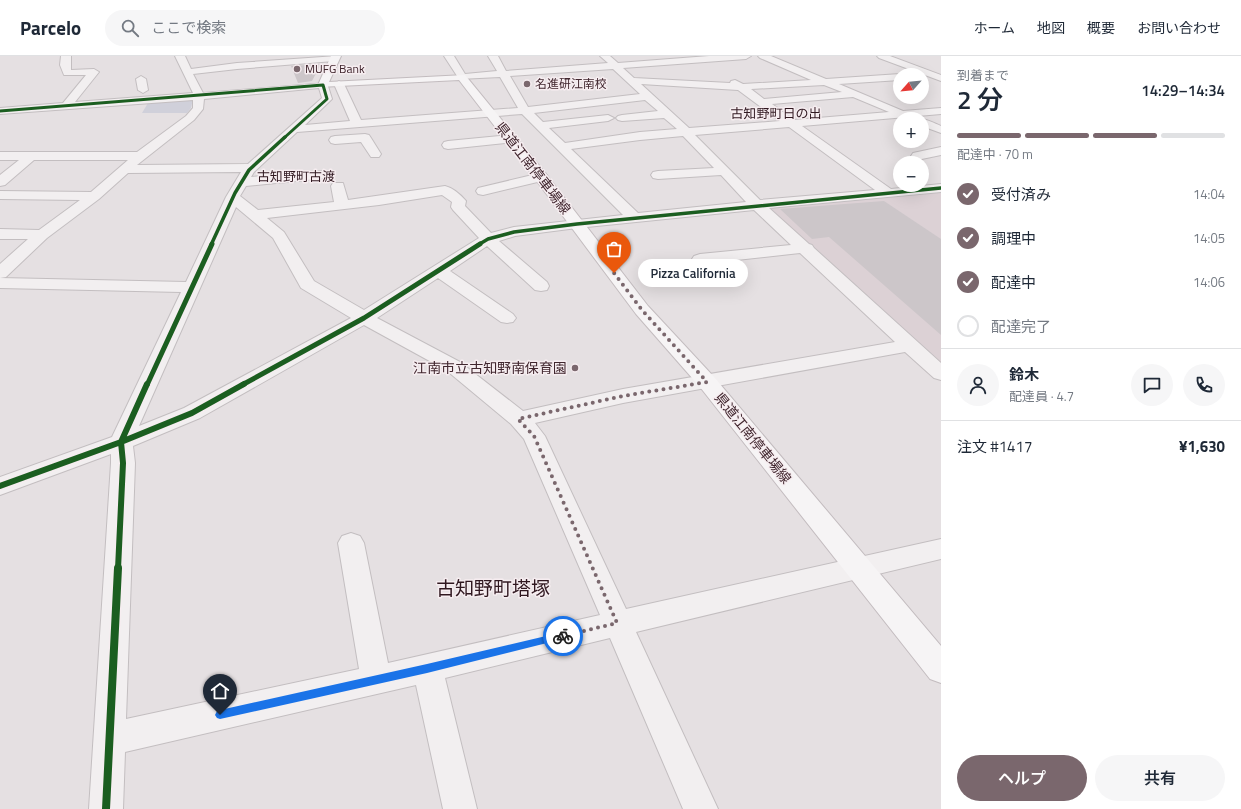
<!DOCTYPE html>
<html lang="ja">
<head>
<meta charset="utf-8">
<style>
	:root { --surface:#fff; --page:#f6f6f7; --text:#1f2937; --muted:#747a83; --line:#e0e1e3; --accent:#7a676d }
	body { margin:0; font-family:"Titillium Web","Noto Sans JP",sans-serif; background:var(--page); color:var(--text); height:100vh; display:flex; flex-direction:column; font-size:15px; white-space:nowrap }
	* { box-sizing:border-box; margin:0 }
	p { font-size:13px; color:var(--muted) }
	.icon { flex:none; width:22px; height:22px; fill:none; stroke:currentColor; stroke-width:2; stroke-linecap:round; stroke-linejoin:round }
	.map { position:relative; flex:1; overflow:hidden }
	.side { display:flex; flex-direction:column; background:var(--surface); width:300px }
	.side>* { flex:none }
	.needle { width:26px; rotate:243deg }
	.fabs { position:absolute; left:893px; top:12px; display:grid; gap:8px }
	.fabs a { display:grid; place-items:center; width:36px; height:36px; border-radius:50%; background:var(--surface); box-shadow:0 4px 16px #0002; font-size:20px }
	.pin { position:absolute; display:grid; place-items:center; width:34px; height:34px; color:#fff; margin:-41px -17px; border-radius:50% 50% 50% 0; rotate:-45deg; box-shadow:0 0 4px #0007 }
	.pin .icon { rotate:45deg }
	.courier { position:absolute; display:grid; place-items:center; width:40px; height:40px; margin:-20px; border:3px solid #1a73e8; border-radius:50%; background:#fff; color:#222; box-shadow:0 1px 5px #0007 }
	.bubble { position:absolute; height:28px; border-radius:14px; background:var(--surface); box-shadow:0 4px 16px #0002; font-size:13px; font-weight:600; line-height:28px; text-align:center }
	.summary em { font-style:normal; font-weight:600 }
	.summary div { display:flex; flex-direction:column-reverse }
	.summary { display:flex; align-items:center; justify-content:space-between; height:68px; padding:0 16px }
	h1 { font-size:26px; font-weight:600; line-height:30px }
	.bar { display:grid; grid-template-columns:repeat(4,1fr); gap:6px 4px; align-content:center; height:48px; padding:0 16px }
	.bar i { height:5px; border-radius:3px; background:var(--line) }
	.bar .selected { background:var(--accent) }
	.bar p { grid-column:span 4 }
	.line { display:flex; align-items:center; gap:10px; padding:0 16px; border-top:1px solid var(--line) }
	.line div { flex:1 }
	.round { display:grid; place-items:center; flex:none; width:42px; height:42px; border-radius:21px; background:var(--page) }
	ol { padding:0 16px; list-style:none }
	li { display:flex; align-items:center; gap:12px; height:44px }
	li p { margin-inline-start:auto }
	li .icon { padding:4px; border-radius:50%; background:var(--accent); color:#fff; stroke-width:4 }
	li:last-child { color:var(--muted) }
	li i { width:22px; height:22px; border:2px solid var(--line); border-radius:50% }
	.cta { display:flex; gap:8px; margin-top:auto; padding:8px 16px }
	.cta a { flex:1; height:46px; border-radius:24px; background:var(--accent); color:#fff; font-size:16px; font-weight:600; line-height:46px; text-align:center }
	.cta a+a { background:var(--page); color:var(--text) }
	header { display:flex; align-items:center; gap:24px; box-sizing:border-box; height:56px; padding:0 20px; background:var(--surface); border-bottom:1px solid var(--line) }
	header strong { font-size:19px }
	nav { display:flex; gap:22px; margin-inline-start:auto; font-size:14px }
	.search { width:280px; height:36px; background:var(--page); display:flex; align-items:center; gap:10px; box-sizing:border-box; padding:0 14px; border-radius:22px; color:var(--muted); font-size:15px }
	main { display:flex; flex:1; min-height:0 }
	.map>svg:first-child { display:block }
	.built { fill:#dcd1d5 }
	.green { fill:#d0d0da }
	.building { fill:#ccc6c9 }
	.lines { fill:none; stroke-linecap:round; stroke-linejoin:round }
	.minor-casing { stroke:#c3bec0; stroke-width:2 }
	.major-casing { stroke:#c3bcbf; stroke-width:2 }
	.minor { fill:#f2eff0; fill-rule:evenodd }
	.major { fill:#f6f4f5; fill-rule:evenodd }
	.cycleway-far4-casing { stroke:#f6edf0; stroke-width:4 }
	.cycleway-far3-casing { stroke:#f6edf0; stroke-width:5 }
	.cycleway-far2-casing { stroke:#f6edf0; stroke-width:7 }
	.cycleway-far1-casing { stroke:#f6edf0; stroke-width:9 }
	.cycleway-casing { stroke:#f6edf0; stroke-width:11 }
	.cycleway-far4 { stroke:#1b5e20; stroke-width:3 }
	.cycleway-far3 { stroke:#1b5e20; stroke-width:3.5 }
	.cycleway-far2 { stroke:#1b5e20; stroke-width:5 }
	.cycleway-far1 { stroke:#1b5e20; stroke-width:6 }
	.cycleway { stroke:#1b5e20; stroke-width:8 }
	.route { fill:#1a73e8 }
	.done { stroke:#7a676d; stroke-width:4; stroke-dasharray:0 7.2 }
	.poi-dot { fill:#7a676d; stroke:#f6edf0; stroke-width:1.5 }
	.labels { text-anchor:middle; stroke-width:3; stroke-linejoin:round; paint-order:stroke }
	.far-poi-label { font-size:12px; fill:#40262e; stroke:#f6edf0; text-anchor:start }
	.far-quarter-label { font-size:13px; fill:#301820; stroke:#f6edf0 }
	.street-label { font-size:14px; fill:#40262e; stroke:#f6edf0 }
	.poi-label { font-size:14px; fill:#40262e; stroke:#f6edf0; text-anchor:end }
	.near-quarter-label { font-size:19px; fill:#301820; stroke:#f6edf0 }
</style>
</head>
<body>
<header>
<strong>Parcelo</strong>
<div class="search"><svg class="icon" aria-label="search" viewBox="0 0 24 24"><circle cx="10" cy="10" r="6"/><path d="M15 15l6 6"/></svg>ここで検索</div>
<nav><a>ホーム</a><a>地図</a><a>概要</a><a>お問い合わせ</a></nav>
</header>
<main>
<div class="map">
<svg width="941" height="753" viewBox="0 0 941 753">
	<rect width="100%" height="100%" fill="#e5e0e2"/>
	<!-- built -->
	<path class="built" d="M941,135V307L770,152Z"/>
	<!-- green -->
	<path class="green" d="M193,43L191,52L187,57H142L148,47Z"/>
	<!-- building -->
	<path class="building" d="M321,8L312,25L298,27L291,10Z
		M884,145L941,183V279L829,181L812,183L780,153Z"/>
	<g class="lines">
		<!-- minor casing -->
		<g class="minor-casing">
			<path id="minor" d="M61,0H71V14L94,13L99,16L75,46L193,37L175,0H185L191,13L237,7L337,0L339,2L334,5L237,13L193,18L203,37L327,27L332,43L305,69L350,65L334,28L339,25L344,28L361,64L518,52L500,21L459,23L444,0H454L465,18L497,15L488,0H498L506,15L608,7L600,0H610L618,7L709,0H751L746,3L623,12L634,22L730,27L731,25L735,24L743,28L811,24L760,2L758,0H771L826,23L900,18L903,19H900V24L839,28L903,55L941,52V58L802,70L891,133L941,128V136L769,152L809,188L812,189L814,192L941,307V324L934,322L905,296L623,347L535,367L545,380L626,553L941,483V503L636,576L718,753H683L610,582L445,622L477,753H443L416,629L125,696L123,753H89L111,407V398L0,439V421L112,381L181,236L0,232V208L28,183H0V173L39,174L80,144L0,143V135L91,136L128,104H34L5,129L0,130V119L19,104H0V96H137L186,60L193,52V44L0,58V52L63,47L86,19H64L60,9ZM613,13L640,38L528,51L510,20ZM641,28L738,34L780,65L689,72ZM824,29L842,36L764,43L751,33ZM319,32L322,42L248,108L137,109L194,64L203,53L204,43ZM853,41L889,56L794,64L772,48ZM645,44L658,55L622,59L618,60L616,62L618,64L622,65L664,62L677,73L640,76L565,87L549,72L608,65L614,62L608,59L543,66L534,57ZM522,58L623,159L514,171L491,177L465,150L466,145C461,139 453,132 445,130L348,144L343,127H333L331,130L334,146L258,154L240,140L246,130L326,122L328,119L326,116L321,115L251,121L254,116L297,76ZM789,71L875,134L760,144L695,79ZM683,80L714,112L658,115L653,116L651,119L653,122L658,123L721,119L746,146L638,157L571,93L640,84ZM241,116L226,141L186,226L0,222L6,221L47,182L99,143L128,117ZM442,139L452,146L451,151L453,154L479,182L364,254L314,225L284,176L267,162L379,149ZM236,151L273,182L301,232L351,262L184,352L139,370ZM754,154L791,189L700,198L694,200L692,203L694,206L700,208L800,197L895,286L623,333L523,355L460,306L377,262L438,222L501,266L507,267L513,266L516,262L513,258L450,215L487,190L535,234L541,235L547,234L549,230L547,226L499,185L515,180L577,172ZM364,269L446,314L511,368L524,383L600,559L388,607L364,487L360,480L351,477L342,480L338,487L359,613L126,663L135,407L133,390L200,362Z
				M877,0H890L941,19V25L879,2Z
				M141,20L146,23L148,34L143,37L138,34L136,23Z
				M920,63C927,63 934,67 941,70V77L922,70V63Z
				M365,78L369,79L371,82L381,98L379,101H371L361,86L335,88L331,87L329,84L331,81L335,80Z
				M511,79L515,80L517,83L515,86L448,93L444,92L442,89L444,86L448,85Z
				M941,91V99L917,104L913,103L911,100L913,97Z
				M541,117L546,118L548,121L546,124L483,139L478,138L476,135L478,132Z"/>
		</g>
		<!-- major casing -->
		<g class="major-casing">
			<path id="major" d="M331,0H341L329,26L465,19L546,118L648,250L714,321L941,590V627L930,623L700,331L636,258L536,124L459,24L319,31L318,29Z"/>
		</g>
		<!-- minor -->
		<use href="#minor" class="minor"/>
		<!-- major -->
		<use href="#major" class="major"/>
		<!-- cycleway-far4 casing -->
		<g class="cycleway-far4-casing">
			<path id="cycleway-far4" d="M0,55L323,29L327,43L284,82"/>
		</g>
		<!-- cycleway-far3 casing -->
		<g class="cycleway-far3-casing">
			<path id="cycleway-far3" d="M211,189L235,137L249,114L285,81
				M478,189L488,183L514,176L577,168L941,132"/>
		</g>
		<!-- cycleway-far2 casing -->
		<g class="cycleway-far2-casing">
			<path id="cycleway-far2" d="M147,329L212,188
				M242,329L364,262L480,188"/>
		</g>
		<!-- cycleway-far1 casing -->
		<g class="cycleway-far1-casing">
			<path id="cycleway-far1" d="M0,430L121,386L192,357L244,328
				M118,513L123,407L121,386L147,328"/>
		</g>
		<!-- cycleway casing -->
		<g class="cycleway-casing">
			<path id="cycleway" d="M106,753L118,512"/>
		</g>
		<!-- cycleway-far4 -->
		<use href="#cycleway-far4" class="cycleway-far4"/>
		<!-- cycleway-far3 -->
		<use href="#cycleway-far3" class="cycleway-far3"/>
		<!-- cycleway-far2 -->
		<use href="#cycleway-far2" class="cycleway-far2"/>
		<!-- cycleway-far1 -->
		<use href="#cycleway-far1" class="cycleway-far1"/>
		<!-- cycleway -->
		<use href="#cycleway" class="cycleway"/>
	</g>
	<!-- route -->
	<path class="route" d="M563,576L568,580L563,583L427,617L220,663L217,662L215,659L217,655L220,654L427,608Z"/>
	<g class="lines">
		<!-- done -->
		<path class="done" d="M563,580L617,567L534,380L518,363L623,340L707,326L642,254L614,217"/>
	</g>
	<!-- markers -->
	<g class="poi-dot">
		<circle cx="297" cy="13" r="4"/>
		<circle cx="527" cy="28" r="4"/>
		<circle cx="575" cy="312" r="4"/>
	</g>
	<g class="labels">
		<!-- far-poi labels -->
		<g class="far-poi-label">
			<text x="305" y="17">MUFG Bank</text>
			<text x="535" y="32">名進研江南校</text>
		</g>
		<!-- far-quarter labels -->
		<g class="far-quarter-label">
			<text x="776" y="62">古知野町日の出</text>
			<text x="296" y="125">古知野町古渡</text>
		</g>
		<!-- street labels -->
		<g class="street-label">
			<text transform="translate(533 112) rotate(52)" y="5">県道江南停車場線</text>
			<text transform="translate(753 382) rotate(51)" y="5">県道江南停車場線</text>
		</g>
		<!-- poi labels -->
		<g class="poi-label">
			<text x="567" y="317">江南市立古知野南保育園</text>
		</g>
		<!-- near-quarter labels -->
		<g class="near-quarter-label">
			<text x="493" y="539">古知野町塔塚</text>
		</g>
	</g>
</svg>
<div class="fabs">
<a><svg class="needle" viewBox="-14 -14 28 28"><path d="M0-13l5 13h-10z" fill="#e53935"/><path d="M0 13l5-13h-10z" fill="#747a83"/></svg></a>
<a>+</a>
<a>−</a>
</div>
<div class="pin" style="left:614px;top:217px;background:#ea580c"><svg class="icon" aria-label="bag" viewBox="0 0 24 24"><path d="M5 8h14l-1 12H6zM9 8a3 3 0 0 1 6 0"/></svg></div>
<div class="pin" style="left:220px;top:659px;background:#1f2937"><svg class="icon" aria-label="home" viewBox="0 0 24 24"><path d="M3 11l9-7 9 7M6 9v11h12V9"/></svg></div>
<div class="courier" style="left:563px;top:580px"><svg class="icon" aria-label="bike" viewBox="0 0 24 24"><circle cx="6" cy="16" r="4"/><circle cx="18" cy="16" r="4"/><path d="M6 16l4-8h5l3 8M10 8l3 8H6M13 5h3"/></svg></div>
<div class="bubble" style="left:638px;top:203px;width:110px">Pizza California</div>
</div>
<section class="side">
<div class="summary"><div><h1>2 分</h1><p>到着まで</p></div><em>14:29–14:34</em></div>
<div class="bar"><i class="selected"></i><i class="selected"></i><i class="selected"></i><i></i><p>配達中 · 70 m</p></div>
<ol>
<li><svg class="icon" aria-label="check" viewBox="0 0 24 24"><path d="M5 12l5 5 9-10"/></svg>受付済み<p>14:04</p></li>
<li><svg class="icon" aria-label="check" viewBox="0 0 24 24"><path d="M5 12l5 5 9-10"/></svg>調理中<p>14:05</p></li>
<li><svg class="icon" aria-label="check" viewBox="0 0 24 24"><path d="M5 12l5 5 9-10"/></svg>配達中<p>14:06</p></li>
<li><i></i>配達完了</li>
</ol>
<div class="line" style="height:72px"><a class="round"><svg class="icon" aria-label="person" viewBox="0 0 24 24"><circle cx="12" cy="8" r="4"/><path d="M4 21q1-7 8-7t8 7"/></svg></a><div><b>鈴木</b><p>配達員 · 4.7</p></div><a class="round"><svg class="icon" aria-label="chat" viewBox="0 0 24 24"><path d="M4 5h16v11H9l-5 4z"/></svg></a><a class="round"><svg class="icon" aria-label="phone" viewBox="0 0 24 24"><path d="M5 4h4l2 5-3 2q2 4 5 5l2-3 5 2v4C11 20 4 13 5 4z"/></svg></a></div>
<div class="line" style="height:52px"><div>注文 #1417</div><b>¥1,630</b></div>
<div class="cta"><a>ヘルプ</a><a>共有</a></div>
</section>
</main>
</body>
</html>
